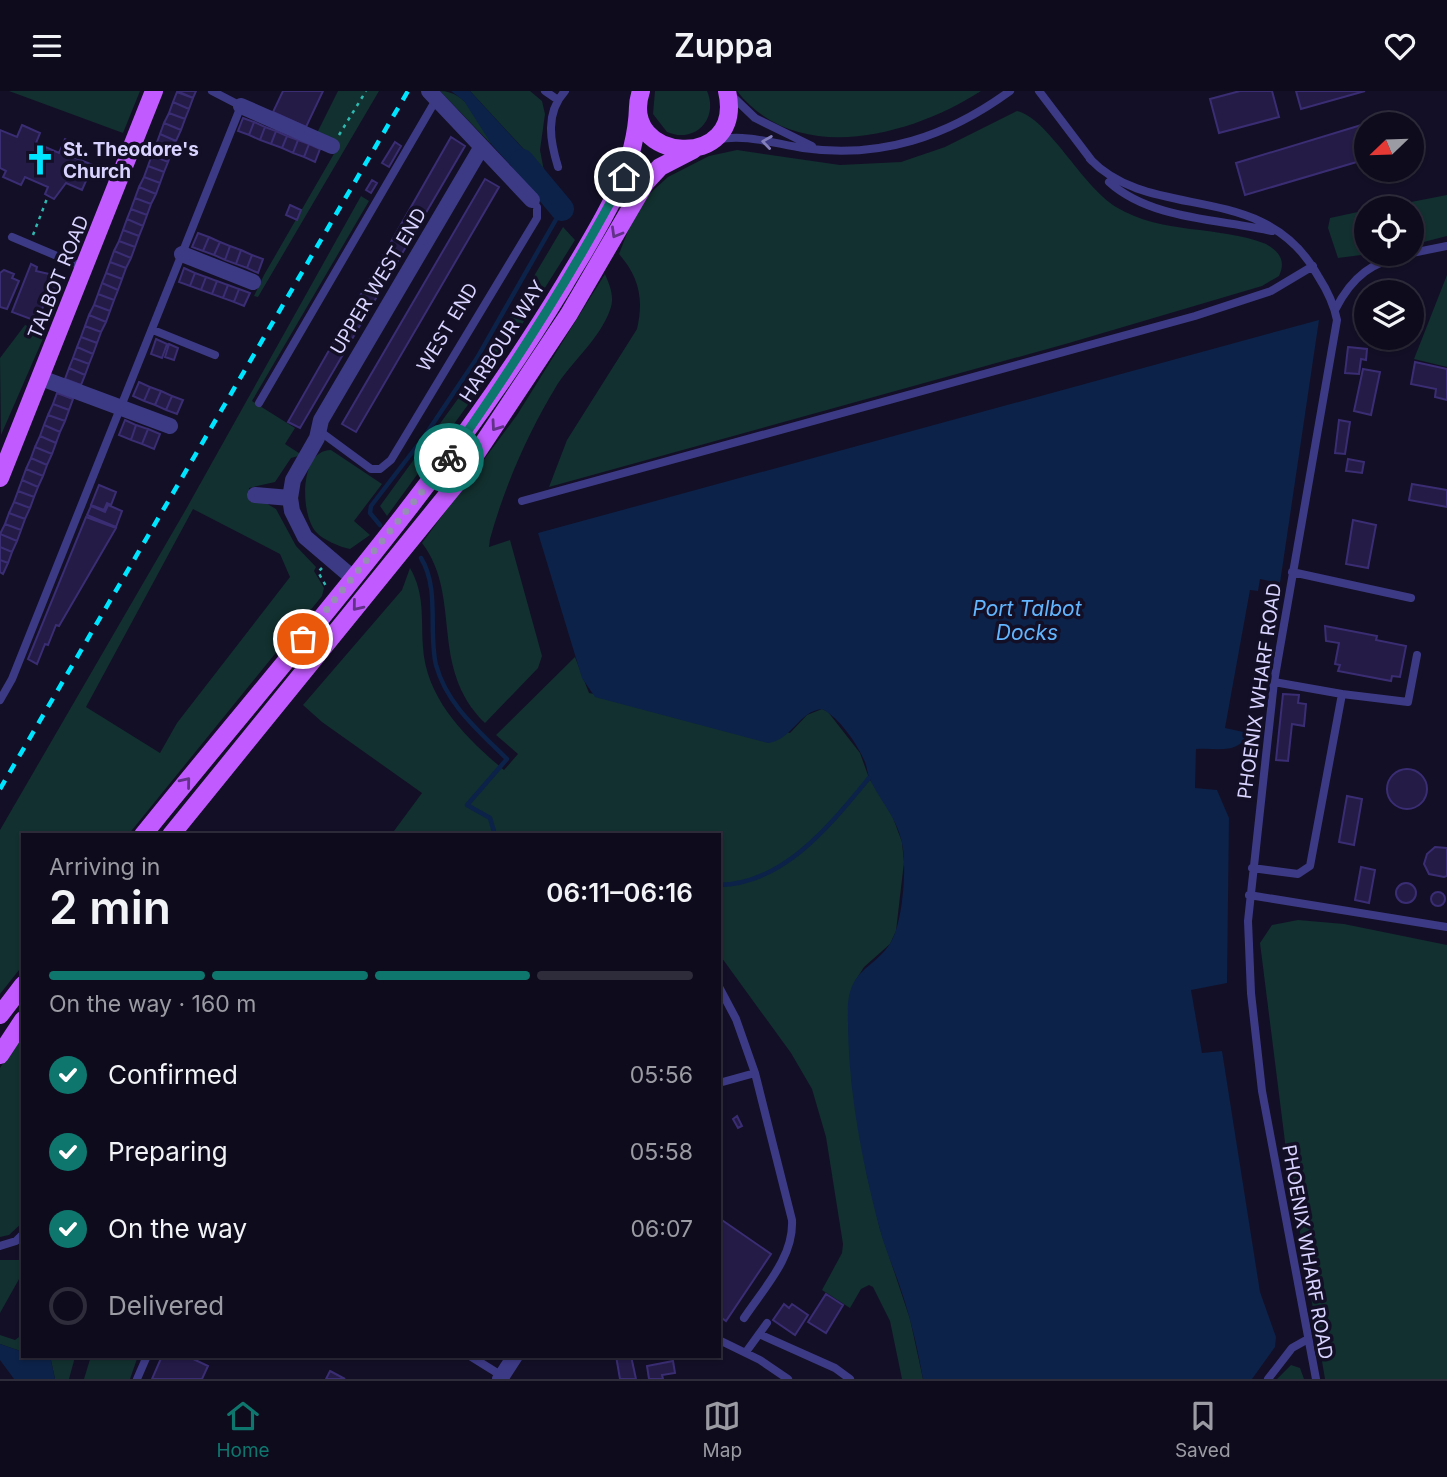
<!DOCTYPE html>
<html lang="en">
<head>
<meta charset="utf-8">
<style>
	:root { --surface:#0e0b1c; --page:#171425; --text:#f1f3f6; --muted:#9b9ba3; --line:#2e2b3b; --accent:#0f766e }
	body { margin:0; font-family:Inter,sans-serif; background:var(--page); color:var(--text); height:100vh; display:flex; flex-direction:column; font-size:26px; white-space:nowrap }
	* { box-sizing:border-box; margin:0 }
	p { font-size:23px; color:var(--muted) }
	.icon { flex:none; width:38px; height:38px; fill:none; stroke:currentColor; stroke-width:2; stroke-linecap:round; stroke-linejoin:round }
	.map { position:relative; flex:1; overflow:hidden }
	.sheet { position:absolute; left:21px; top:742px; width:700px; height:525px; display:flex; flex-direction:column; background:var(--surface); border-radius:0px; box-shadow:0 2px 5px #0004,0 0 0 2px var(--line) }
	.sheet>* { flex:none }
	.needle { width:46px; rotate:247deg }
	.fabs { position:absolute; left:1354px; top:21px; display:grid; gap:14px }
	.fabs a { display:grid; place-items:center; width:70px; height:70px; border-radius:50%; background:var(--surface); box-shadow:0 2px 5px #0004,0 0 0 2px var(--line); font-size:35px }
	.pin { position:absolute; display:grid; place-items:center; width:60px; height:60px; color:#fff; margin:-30px; border:4px solid #fff; border-radius:50%; box-shadow:0 2px 7px #0007 }
	.courier { position:absolute; display:grid; place-items:center; width:70px; height:70px; margin:-35px; border:5px solid #0f766e; border-radius:50%; background:#fff; color:#222; box-shadow:0 2px 9px #0007 }
	.headline em { font-style:normal; font-weight:600 }
	.headline div { display:flex; flex-direction:column-reverse }
	.headline { display:flex; align-items:center; justify-content:space-between; height:119px; padding:0 28px }
	h1 { font-size:46px; font-weight:600; line-height:52px }
	.bar { display:grid; grid-template-columns:repeat(4,1fr); gap:10px 7px; align-content:center; height:84px; padding:0 28px }
	.bar i { height:9px; border-radius:5px; background:var(--line) }
	.bar .current { background:var(--accent) }
	.bar p { grid-column:span 4 }
	ol { padding:0 28px; list-style:none }
	li { display:flex; align-items:center; gap:21px; height:77px }
	li p { margin-inline-start:auto }
	li .icon { padding:7px; border-radius:50%; background:var(--accent); color:#fff; stroke-width:4 }
	li:last-child { color:var(--muted) }
	li i { width:38px; height:38px; border:4px solid var(--line); border-radius:50% }
	header { display:flex; justify-content:space-between; align-items:center; height:91px; padding:0 28px; background:var(--surface); font-size:32px; font-weight:600 }
	.tab-bar { display:flex; justify-content:space-around; align-items:center; height:98px; border-top:2px solid var(--line); background:var(--surface); font-size:19px; color:var(--muted) }
	.tab-bar a { display:grid; justify-items:center; gap:4px }
	.tab-bar .current { color:var(--accent) }
	.map>svg:first-child { display:block }
	.green { fill:#12302f; fill-rule:evenodd }
	.water { fill:#0c2248 }
	.lines { fill:none; stroke-linecap:round; stroke-linejoin:round }
	.stream { stroke:#0c2248; stroke-width:4.5 }
	.river { stroke:#0c2248; stroke-width:24 }
	.building { fill:#241b47; stroke:#3b2d73; stroke-width:2 }
	.path { stroke:#2fb8b0; stroke-width:2.5; stroke-dasharray:3.5 5; stroke-linecap:butt }
	.lane { stroke:#3d3a85; stroke-width:8 }
	.street { stroke:#3d3a85; stroke-width:16 }
	.primary { stroke:#c25bff; stroke-width:18 }
	.rail { stroke:#00e5ff; stroke-width:4.5; stroke-dasharray:10 9; stroke-linecap:butt }
	.oneway { stroke:#837fbc }
	.oneway2 { stroke:#623188 }
	.done { stroke:#948fb3; stroke-width:7; stroke-dasharray:0 12.6 }
	.route { stroke:#0f766e; stroke-width:9 }
	.labels { text-anchor:middle; stroke-width:7; stroke-linejoin:round; paint-order:stroke }
	.poi-label { font-size:19px; font-weight:bold; fill:#d9d4ff; stroke:#130f26; text-anchor:start }
	.street-label { font-size:19px; fill:#d9d4ff; stroke:#130f26 }
	.water-label { font-size:21px; font-style:italic; fill:#62b6ff; stroke:#130f26 }
</style>
</head>
<body>
<header><svg class="icon" aria-label="menu" viewBox="0 0 24 24"><path d="M4 6h16M4 12h16M4 18h16"/></svg>Zuppa<svg class="icon" aria-label="heart" viewBox="0 0 24 24"><path d="M12 20l-8-8c-3-5 5-10 8-4 3-6 11-1 8 4z"/></svg></header>
<div class="map">
<svg width="1447" height="1288" viewBox="0 0 1447 1288">
	<rect width="100%" height="100%" fill="#130f26"/>
	<!-- green -->
	<path class="green" d="M9,0H140L123,42Z
		M338,0H379L258,206L254,205L264,184L339,54L317,42Z
		M440,0C467,0 481,32 492,54Z
		M470,0H530L542,10L545,23L540,59L544,80Z
		M655,0H707C719,28 695,53 667,41L653,23Z
		M737,0H981C913,44 797,77 737,0Z
		M1017,20C1048,27 1081,94 1116,116C1162,144 1218,134 1266,153C1280,161 1286,170 1279,185L1262,195L1069,252L549,396L567,349L637,238C644,208 639,186 619,163L633,127L648,104L668,86L709,65L737,59L840,74L901,71L945,56Z
		M1447,104V145L1412,154V117H1380Z
		M361,105L369,110L252,310L295,337L285,353L302,364L291,367L275,391L249,397L250,411H264L276,418L296,455L316,476L314,480L324,497L322,505L128,744H23V874L0,903V739L185,420ZM193,418L280,463L290,486L177,632L160,662L86,616Z
		M1367,119L1369,163L1338,167L1328,137L1330,127Z
		M563,136L575,149L494,278L387,425L380,415L476,283Z
		M605,183C610,195 615,206 610,219C600,247 573,270 557,294C528,342 505,394 490,448L489,456L510,449L542,565L538,577L485,632C428,576 463,506 422,452L517,324Z
		M1447,184V276L1414,268Z
		M25,234L45,243L1,344L0,267Z
		M331,359L382,393L354,430L370,444L350,458C340,456 323,449 316,441C300,423 299,359 331,359Z
		M410,477C425,503 421,527 423,556C426,608 466,647 504,679L518,663L496,644L575,566L589,602L790,642L807,624L822,618L828,621L860,662L869,687L892,724L902,751L904,771L896,840L890,853L864,876L857,887L850,903L848,920L852,993L867,1084L880,1138L910,1228L923,1288H902L890,1230L873,1196L869,1194L861,1198L850,1217L822,1199L842,1162L843,1153L826,1046L812,998L791,962L719,863V744H391L422,702L322,631L303,614L402,499Z
		M1298,829L1344,833L1447,854V1288H1325L1286,1059L1260,852L1272,834Z
		M23,942V1131L9,1144L0,1146V977Z
		M0,1169H23V1181L0,1222Z
		M23,1243V1261L0,1253V1244L15,1249Z
		M50,1265L75,1266L69,1288H55Z
		M91,1265H138L130,1288H84Z
		M1291,1274L1300,1277L1304,1288H1277Z"/>
	<!-- water -->
	<path class="water" d="M451,0H470L550,87L535,101L492,54L464,10Z
		M1319,229L1280,492L1260,488L1258,500L1250,499L1225,637L1248,642C1238,665 1216,656 1196,658L1195,697L1217,699L1229,727L1227,892L1191,899L1202,962L1222,960L1260,1201L1276,1246L1275,1256L1252,1288H923C918,1260 912,1233 903,1205C896,1182 885,1159 879,1135C861,1066 847,992 848,920C848,877 874,879 891,851C903,831 907,775 902,752C897,726 879,709 869,686C867,681 867,676 865,671C858,654 839,626 822,618C799,620 792,649 768,652L595,606L582,587L538,442Z
		M0,1253L23,1261V1265H50L55,1288H14L0,1269Z"/>
	<g class="lines">
		<!-- stream -->
		<path class="stream" d="M380,434L370,422L371,415L424,346L477,267L562,118
			M421,467C440,498 428,540 436,574C447,614 479,640 507,668L467,714L490,727L495,744
			M719,794C784,793 831,733 869,687"/>
		<!-- river -->
		<path class="river" d="M522,70L562,118"/>
	</g>
	<!-- building -->
	<path class="building" d="M177,0H196L193,7Z
		M283,0H323L306,36L273,21Z
		M1240,0H1272L1279,26L1219,42L1210,8Z
		M1296,0H1365L1301,18Z
		M177,1L193,7L189,18L173,11Z
		M173,11L189,18L185,28L169,22Z
		M169,22L185,28L181,39L164,32Z
		M243,27L254,31L249,44L238,40Z
		M1381,28L1383,33H1367V68L1245,104L1236,72Z
		M254,31L265,36L260,49L249,44Z
		M164,32L181,39L176,50L160,43Z
		M22,34L40,42L36,52L59,62L65,48L73,52L68,64L93,74L82,99L66,92L54,108L45,103L48,96L25,86L21,94L3,86L6,80L0,77V39L17,46Z
		M265,36L276,40L271,53L260,49Z
		M276,40L287,45L282,57L271,53Z
		M160,43L176,50L172,60L156,54Z
		M287,45L298,49L293,62L282,57Z
		M451,46L465,55L300,337L288,331Z
		M298,49L309,53L304,66L293,62Z
		M395,51L401,55L389,76L382,72Z
		M309,53L320,58L315,71L304,66Z
		M156,54L172,60L168,71L152,64Z
		M152,64L168,71L164,81L148,75Z
		M148,75L164,81L160,92L144,86Z
		M144,86L160,92L156,103L139,96Z
		M485,88L499,96L356,341L342,333Z
		M372,89L377,92L371,102L366,99Z
		M139,96L156,103L151,113L135,107Z
		M135,107L151,113L147,124L131,118Z
		M290,114L301,119L297,129L286,124Z
		M131,118L147,124L143,135L127,128Z
		M127,128L143,135L139,145L123,139Z
		M123,139L139,145L135,156L119,150Z
		M198,142L209,146L203,160L192,156Z
		M209,146L220,151L214,164L203,160Z
		M119,150L135,156L131,167L114,160Z
		M220,151L230,155L225,169L214,164Z
		M230,155L241,159L236,173L225,169Z
		M241,159L252,164L247,177L236,173Z
		M114,160L131,167L126,177L110,171Z
		M252,164L263,168L258,182L247,177Z
		M110,171L126,177L122,188L106,182Z
		M31,173L37,176L36,180L62,186L56,202L49,199L40,224L46,227L44,233L12,221Z
		M184,177L195,182L190,195L179,191Z
		M4,179L14,183L12,187L19,190L7,218L0,216V182Z
		M106,182L122,188L118,199L102,192Z
		M195,182L206,186L201,199L190,195Z
		M206,186L217,190L212,203L201,199Z
		M217,190L228,194L223,207L212,203Z
		M102,192L118,199L114,209L98,203Z
		M228,194L239,198L234,211L223,207Z
		M239,198L250,202L244,215L234,211Z
		M98,203L114,209L110,220L94,214Z
		M94,214L110,220L106,231L89,224Z
		M89,224L106,231L101,241L85,235Z
		M85,235L101,241L97,252L81,246Z
		M81,246L97,252L93,263L77,256Z
		M156,248L167,253L162,267L151,263Z
		M169,253L178,257L174,269L165,266Z
		M77,256L93,263L89,273L73,267Z
		M1348,256L1367,258L1366,269L1361,268L1359,283L1345,282Z
		M73,267L89,273L85,284L69,277Z
		M1415,271L1447,278V309L1435,306L1436,298L1411,293Z
		M69,277L85,284L81,294L65,288Z
		M1363,278L1380,281L1371,324L1354,320Z
		M139,291L150,296L144,310L133,305Z
		M150,296L161,300L155,314L144,310Z
		M161,300L172,305L166,319L155,314Z
		M57,302L73,308L69,319L53,313Z
		M172,305L183,309L177,323L166,319Z
		M53,313L69,319L65,330L48,324Z
		M48,324L65,330L60,341L44,334Z
		M125,329L136,334L131,349L119,344Z
		M1339,329L1350,331L1345,363L1335,362Z
		M44,334L60,341L56,352L40,345Z
		M136,334L148,338L142,353L131,349Z
		M148,338L160,343L154,358L142,353Z
		M40,345L56,352L52,363L35,356Z
		M35,356L52,363L47,374L31,367Z
		M31,367L47,374L43,385L26,378Z
		M1348,368L1364,371L1362,382L1346,380Z
		M26,378L43,385L38,396L22,389Z
		M22,389L38,396L34,406L18,400Z
		M1412,393L1447,399V416L1409,409Z
		M99,394L116,401L111,414L107,412L104,419L91,414Z
		M18,400L34,406L30,417L14,411Z
		M14,411L30,417L25,428L9,422Z
		M108,414L122,420L116,436L87,424L91,415L105,421Z
		M9,422L25,428L21,439L5,433Z
		M86,426L116,437L59,535L56,534L48,554L45,553L37,573L28,568Z
		M1353,429L1376,434L1368,477L1346,473Z
		M5,433L21,439L17,450L0,443Z
		M0,443L17,450L12,461L0,456Z
		M0,456L12,461L8,472L0,469Z
		M0,469L8,472L3,483L0,481Z
		M1325,535L1377,545L1376,549L1406,555L1400,586L1392,585L1391,590L1338,580L1340,574L1335,573L1339,552L1326,550Z
		M1283,603L1299,604L1298,612L1306,613L1304,635L1292,633L1288,670L1276,669Z
		M1387 698a20 20 0 1 1 40 0a20 20 0 1 1-40 0Z
		M1347,705L1362,708L1354,754L1339,751Z
		M1435,756L1447,757V785L1444,786L1429,783L1424,773L1427,763Z
		M1361,776L1375,779L1369,812L1355,809Z
		M1396 802a10 10 0 1 1 20 0a10 10 0 1 1-20 0Z
		M1431 808a7 7 0 1 1 14 0a7 7 0 1 1-14 0Z
		M737,1025L742,1035L738,1037L733,1028Z
		M719,1127L771,1163L726,1230L719,1225Z
		M826,1203L843,1214L826,1242L808,1231Z
		M784,1213L789,1217L792,1213L808,1224L795,1244L773,1229Z
		M162,1265H187L208,1275L202,1288H152Z
		M616,1265H631L636,1288H620Z
		M673,1270L675,1282L662,1284L663,1288H649L647,1275Z
		M330,1280L345,1288H326Z"/>
	<g class="lines">
		<!-- path -->
		<path class="path" d="M339,44L366,0
			M33,144L48,105
			M322,477L318,481L326,495"/>
		<!-- lane -->
		<path class="lane" d="M545,0L558,9
			M1039,0L1092,70
			M730,3L755,27L812,55
			M717,49C743,42 776,53 803,57C880,68 947,46 1010,0
			M1090,68C1152,133 1265,87 1318,185C1327,199 1334,213 1337,229L1274,591L1248,830L1251,902L1262,1000L1316,1288
			M558,76C550,50 545,22 565,0
			M1109,91C1151,129 1220,128 1272,140
			M12,146L83,176
			M1412,162L1447,155
			M1335,219C1352,185 1373,170 1409,163
			M153,239L215,264
			M259,312L437,7
			M318,339L371,378H380L391,369L537,127V116L532,109
			M522,410L1195,225L1271,200L1313,175
			M1292,481L1411,507
			M1342,603L1408,611L1417,564
			M0,609L12,588L241,15L212,0
			M1252,777L1298,783L1310,775L1342,603L1274,591
			M1249,804L1447,836
			M719,896L736,928L755,982
			M719,992L755,982L792,1129C794,1166 764,1197 744,1227
			M0,1155L16,1150L23,1143
			M759,1243L835,1277L850,1288
			M719,1249L760,1269L788,1288
			M746,1261L767,1232
			M470,1265L502,1285
			M137,1288L147,1265
			M1268,1288L1292,1257L1308,1248"/>
		<!-- street -->
		<path class="street" d="M429,0L532,109
			M241,15L332,55
			M182,163L253,191
			M41,287L170,335
			M255,404L290,407
			M353,487L305,446L292,420L290,407L293,389L317,347L321,329L481,57
			M500,1288L515,1265"/>
		<!-- primary -->
		<path class="primary" d="M641,0C617,72 746,82 727,0
			M0,387L154,0
			M143,744C288,564 444,392 564,194C597,138 636,83 638,16
			M171,744L456,393L569,223L646,91L660,76L693,59
			M0,924L23,894
			M0,964L23,929"/>
		<!-- rail -->
		<path class="rail" d="M0,698L408,0"/>
	</g>
	<!-- one-way arrows -->
	<defs><path id="oneway-chevron" d="M-2-3.5L2.5 0L-2 3.5" fill="none" stroke-width="1.6" stroke-linecap="round" stroke-linejoin="round" transform="scale(1.75)"/></defs>
	<use class="oneway" href="#oneway-chevron" transform="translate(767 51) rotate(-172)"/>
	<g class="oneway2">
		<use href="#oneway-chevron" transform="translate(616 142) rotate(120)"/>
		<use href="#oneway-chevron" transform="translate(496 335) rotate(125)"/>
		<use href="#oneway-chevron" transform="translate(357 515) rotate(129)"/>
		<use href="#oneway-chevron" transform="translate(186 691) rotate(-51)"/>
	</g>
	<g class="lines">
		<!-- done -->
		<path class="done" d="M303,548L449,367"/>
		<!-- route -->
		<path class="route" d="M449,367C513,276 572,185 624,86"/>
	</g>
	<!-- icons -->
	<defs>
		<g id="church-bare" transform="scale(2.415)"><path d="M-1.2-6h2.4v3.5h3.3v2.4h-3.3V6h-2.4V-.1h-3.3v-2.4h3.3Z" fill="#00e5ff" stroke="#130f26" stroke-width="2.5" paint-order="stroke"/></g>
	</defs>
	<g fill-rule="evenodd">
		<use href="#church-bare" x="40" y="69"/>
	</g>
	<g class="labels">
		<!-- poi labels -->
		<g class="poi-label">
			<text x="63" y="65">St. Theodore's<tspan x="63" dy="22">Church</tspan></text>
		</g>
		<!-- street labels -->
		<g class="street-label">
			<text transform="translate(58 186) rotate(-68)" y="7">TALBOT ROAD</text>
			<text transform="translate(378 190) rotate(-59)" y="7">UPPER WEST END</text>
			<text transform="translate(447 236) rotate(-59)" y="7">WEST END</text>
			<text transform="translate(502 250) rotate(-57)" y="7">HARBOUR WAY</text>
			<text transform="translate(1259 600) rotate(-82)" y="7">PHOENIX WHARF ROAD</text>
			<text transform="translate(1308 1161) rotate(80)" y="7">PHOENIX WHARF ROAD</text>
		</g>
		<!-- water labels -->
		<g class="water-label">
			<text x="1027" y="525">Port Talbot<tspan x="1027" dy="24">Docks</tspan></text>
		</g>
	</g>
</svg>
<div class="fabs">
<a><svg class="needle" viewBox="-14 -14 28 28"><path d="M0-13l5 13h-10z" fill="#e53935"/><path d="M0 13l5-13h-10z" fill="#9b9ba3"/></svg></a>
<a><svg class="icon" aria-label="locate" viewBox="0 0 24 24"><circle cx="12" cy="12" r="6"/><path d="M12 2v4M12 18v4M2 12h4M18 12h4"/></svg></a>
<a><svg class="icon" aria-label="layers" viewBox="0 0 24 24"><path d="M12 4l9 5-9 5-9-5zM3 14l9 5 9-5"/></svg></a>
</div>
<div class="pin" style="left:303px;top:548px;background:#ea580c"><svg class="icon" aria-label="bag" viewBox="0 0 24 24"><path d="M5 8h14l-1 12H6zM9 8a3 3 0 0 1 6 0"/></svg></div>
<div class="pin" style="left:624px;top:86px;background:#1f2937"><svg class="icon" aria-label="home" viewBox="0 0 24 24"><path d="M3 11l9-7 9 7M6 9v11h12V9"/></svg></div>
<div class="courier" style="left:449px;top:367px"><svg class="icon" aria-label="bike" viewBox="0 0 24 24"><circle cx="6" cy="16" r="4"/><circle cx="18" cy="16" r="4"/><path d="M6 16l4-8h5l3 8M10 8l3 8H6M13 5h3"/></svg></div>
<section class="sheet">
<div class="headline"><div><h1>2 min</h1><p>Arriving in</p></div><em>06:11–06:16</em></div>
<div class="bar"><i class="current"></i><i class="current"></i><i class="current"></i><i></i><p>On the way · 160 m</p></div>
<ol>
<li><svg class="icon" aria-label="check" viewBox="0 0 24 24"><path d="M5 12l5 5 9-10"/></svg>Confirmed<p>05:56</p></li>
<li><svg class="icon" aria-label="check" viewBox="0 0 24 24"><path d="M5 12l5 5 9-10"/></svg>Preparing<p>05:58</p></li>
<li><svg class="icon" aria-label="check" viewBox="0 0 24 24"><path d="M5 12l5 5 9-10"/></svg>On the way<p>06:07</p></li>
<li><i></i>Delivered</li>
</ol>
</section>
</div>
<nav class="tab-bar">
<a class="current"><svg class="icon" aria-label="home" viewBox="0 0 24 24"><path d="M3 11l9-7 9 7M6 9v11h12V9"/></svg>Home</a>
<a><svg class="icon" aria-label="map" viewBox="0 0 24 24"><path d="M3 6l6-2 6 2 6-2v14l-6 2-6-2-6 2zM9 4v14M15 6v14"/></svg>Map</a>
<a><svg class="icon" aria-label="saved" viewBox="0 0 24 24"><path d="M7 4h10v16l-5-4-5 4z"/></svg>Saved</a>
</nav>
</body>
</html>
